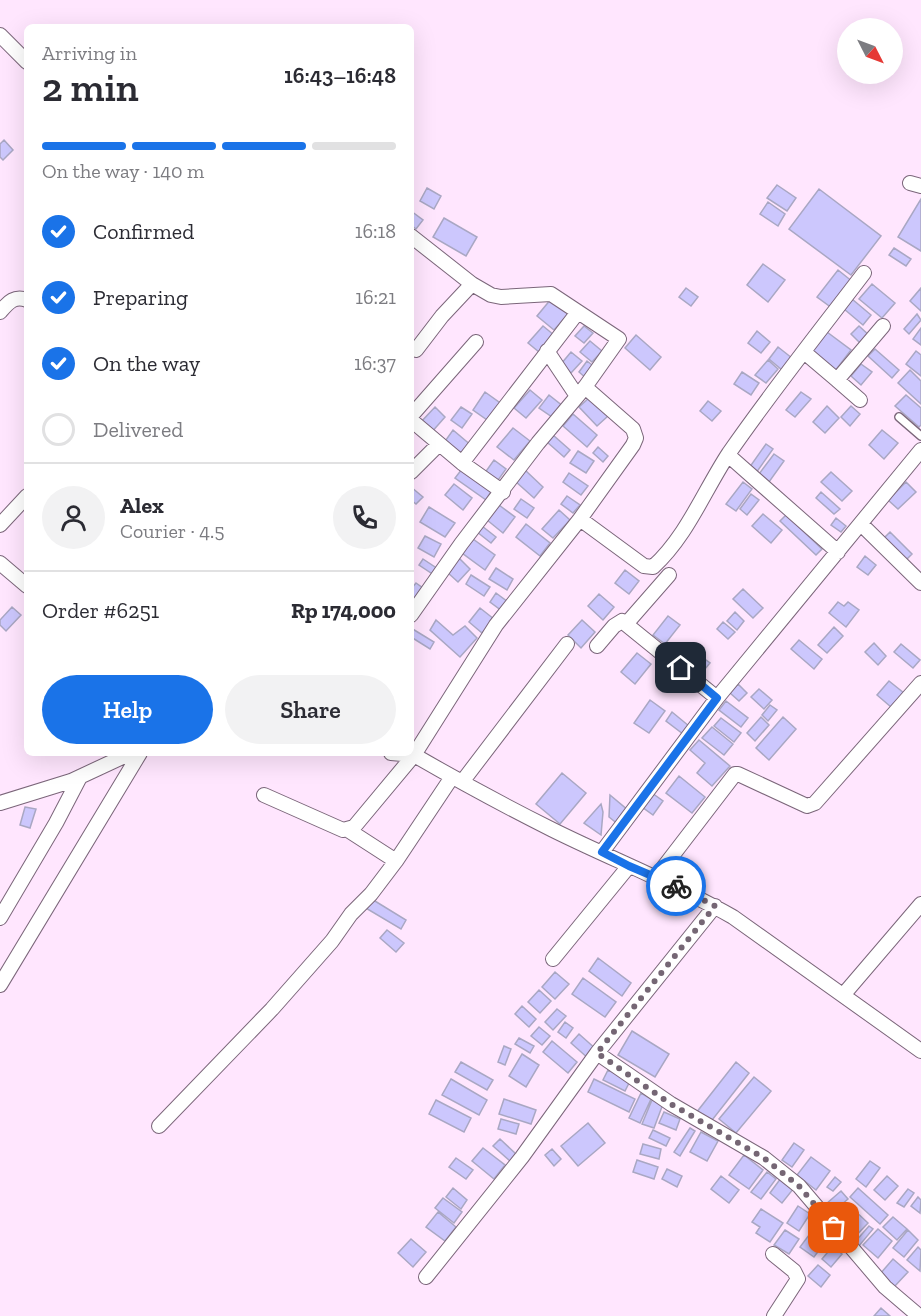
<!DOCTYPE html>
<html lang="en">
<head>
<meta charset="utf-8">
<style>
	:root { --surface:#fff; --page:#f2f2f3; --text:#2b2b33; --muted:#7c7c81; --line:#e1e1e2; --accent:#1a73e8 }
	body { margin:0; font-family:"Zilla Slab",serif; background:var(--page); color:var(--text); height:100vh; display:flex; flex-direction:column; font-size:22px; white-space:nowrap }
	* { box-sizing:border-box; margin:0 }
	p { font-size:20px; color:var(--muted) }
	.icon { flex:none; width:33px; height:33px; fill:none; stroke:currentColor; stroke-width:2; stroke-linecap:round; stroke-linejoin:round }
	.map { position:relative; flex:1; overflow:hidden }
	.sheet { position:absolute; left:24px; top:24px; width:390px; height:732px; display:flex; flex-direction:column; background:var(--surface); border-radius:9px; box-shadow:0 6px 24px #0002 }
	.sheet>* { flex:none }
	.needle { width:39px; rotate:132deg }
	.buttons { position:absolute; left:837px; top:18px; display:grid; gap:12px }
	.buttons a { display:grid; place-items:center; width:66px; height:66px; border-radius:50%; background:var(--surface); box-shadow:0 6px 24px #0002; font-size:30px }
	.pin { position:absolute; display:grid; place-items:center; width:51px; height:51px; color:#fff; margin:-26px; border-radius:12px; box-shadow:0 3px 9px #0006 }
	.courier { position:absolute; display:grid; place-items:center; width:60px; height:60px; margin:-30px; border:4px solid #1a73e8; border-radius:50%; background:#fff; color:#222; box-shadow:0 2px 8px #0007 }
	.overview em { font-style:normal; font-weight:600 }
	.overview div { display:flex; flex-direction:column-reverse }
	.overview { display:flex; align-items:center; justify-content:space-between; height:102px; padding:0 18px }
	h1 { font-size:39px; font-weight:600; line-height:45px }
	.bar { display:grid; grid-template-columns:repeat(4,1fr); gap:9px 6px; align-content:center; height:72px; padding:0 18px }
	.bar i { height:8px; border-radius:4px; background:var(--line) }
	.bar .selected { background:var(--accent) }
	.bar p { grid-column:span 4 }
	.line { display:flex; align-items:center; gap:15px; padding:0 18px; border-top:2px solid var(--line) }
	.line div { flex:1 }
	.round { display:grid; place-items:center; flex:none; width:63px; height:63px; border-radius:32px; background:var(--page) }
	ol { padding:0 18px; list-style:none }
	li { display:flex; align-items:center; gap:18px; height:66px }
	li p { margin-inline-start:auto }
	li .icon { padding:6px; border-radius:50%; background:var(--accent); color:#fff; stroke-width:4 }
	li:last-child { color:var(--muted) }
	li i { width:33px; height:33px; border:3px solid var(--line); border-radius:50% }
	.button { display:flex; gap:12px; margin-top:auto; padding:12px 18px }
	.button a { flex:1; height:69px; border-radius:36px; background:var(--accent); color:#fff; font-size:24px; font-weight:600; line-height:69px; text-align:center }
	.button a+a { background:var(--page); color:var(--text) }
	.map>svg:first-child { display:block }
	.building { fill:#ccc7fd; stroke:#a9a7c3; stroke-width:1.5 }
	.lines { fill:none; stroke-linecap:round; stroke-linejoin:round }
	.service-casing { stroke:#7b667a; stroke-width:10 }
	.minor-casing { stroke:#7b667a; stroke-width:16 }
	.service { stroke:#fff; stroke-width:7 }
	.minor { stroke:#fff; stroke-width:14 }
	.done { stroke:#756674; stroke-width:6; stroke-dasharray:0 10.8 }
	.route { stroke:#1a73e8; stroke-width:8 }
</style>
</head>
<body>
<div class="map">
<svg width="921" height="1316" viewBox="0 0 921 1316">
	<rect width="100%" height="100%" fill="#ffe6fe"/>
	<!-- building -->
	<path class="building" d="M4,140L13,150L3,160L0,157V144Z
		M777,185L796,198L787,211L767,198Z
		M427,188L441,196L434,209L420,201Z
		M819,189L881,236L851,275L789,229Z
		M921,199V251L898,237Z
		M768,202L785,214L778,226L760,214Z
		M411,211L423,220L416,229L411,225Z
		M444,218L477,237L466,256L433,237Z
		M894,248L911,259L906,266L889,255Z
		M763,264L785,280L768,302L747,285Z
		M838,270L853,282L832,308L817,297Z
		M872,284L895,303L882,318L859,299Z
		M686,288L698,297L691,306L679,297Z
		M921,288V311L910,301Z
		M551,299L568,314L554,330L537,316Z
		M852,299L871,315L863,325L844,309Z
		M917,314L921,320L909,334L904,329Z
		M543,326L554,335L539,352L528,343Z
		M584,326L593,333L584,343L575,336Z
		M859,326L871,337L863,346L851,334Z
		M921,328V345L913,339Z
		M757,331L770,342L761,353L748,343Z
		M827,332L851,350L835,371L811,352Z
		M636,335L661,357L650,370L625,348Z
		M590,341L602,351L592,362L580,352Z
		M778,347L792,358L782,370L769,359Z
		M875,349L899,370L892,378L868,356Z
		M916,351L921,355V376L906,364Z
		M571,352L582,361L571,373L561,364Z
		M768,360L778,369L766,383L755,375Z
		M587,361L596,368L587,379L579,372Z
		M861,364L872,372L861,385L851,376Z
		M910,370L921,381V404L898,383Z
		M742,372L759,383L751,395L734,384Z
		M530,390L542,400L526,418L514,408Z
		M485,392L503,405L490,422L473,410Z
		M801,392L811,399L795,417L786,410Z
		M549,395L564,407L555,419L539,408Z
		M906,395L921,408V425L919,427L895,406Z
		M590,397L608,416L597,426L579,407Z
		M708,401L721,411L712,421L700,411Z
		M827,406L839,418L825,433L813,422Z
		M851,406L860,414L850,426L841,417Z
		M435,407L445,417L431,433L420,423Z
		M461,407L472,414L462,428L451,420Z
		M573,414L597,435L587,447L563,426Z
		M513,428L530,441L514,460L497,447Z
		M453,430L472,446L461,459L443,444Z
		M882,430L898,443L884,459L869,445Z
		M553,435L570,450L564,457L547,442Z
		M766,444L773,449L756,473L749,468Z
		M598,447L608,456L603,462L593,453Z
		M578,451L594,461L586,473L570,463Z
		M774,454L784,461L769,482L759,474Z
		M494,460L506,469L496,483L484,474Z
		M462,469L492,490L486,500L455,478Z
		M525,470L543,487L534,498L515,481Z
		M831,472L852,491L842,501L821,482Z
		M569,473L588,486L581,495L563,482Z
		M743,482L752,489L736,511L726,504Z
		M906,482L916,492L898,509L888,500Z
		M454,484L472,498L463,510L445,495Z
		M411,487L423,497L416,504L411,500Z
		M821,492L840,509L834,514L816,498Z
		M751,494L759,500L747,515L740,509Z
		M567,496L580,505L573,513L561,504Z
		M521,499L534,508L527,518L514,509Z
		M499,505L515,517L503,533L487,520Z
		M429,507L455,523L445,537L420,522Z
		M559,510L570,520L553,538L542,529Z
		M763,514L782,530L771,543L752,526Z
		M786,515L822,549L816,555L780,521Z
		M836,518L846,526L841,532L831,525Z
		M526,524L550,543L540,556L516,537Z
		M482,526L496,537L491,543L477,532Z
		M890,532L912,554L906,560L884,538Z
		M425,536L441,544L434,557L418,548Z
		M473,539L495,555L485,570L462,553Z
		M865,556L876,565L868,575L857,567Z
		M459,558L470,569L458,582L447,572Z
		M423,559L438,569L434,575L419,565Z
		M496,568L513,579L507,590L489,579Z
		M625,570L639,581L629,594L615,583Z
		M471,575L490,587L484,596L466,584Z
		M416,583L423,588L413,602L411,601V589Z
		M743,589L763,608L753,618L733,599Z
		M496,593L508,602L502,611L490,602Z
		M599,594L614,607L603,620L588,606Z
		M838,602L844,606L848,602L859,610L846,627L829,613Z
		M12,607L21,615L6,631L0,625V620Z
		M480,608L494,619L482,633L469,622Z
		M735,612L744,621L737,630L727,621Z
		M668,616L680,625L665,644L653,635Z
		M436,620L453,635L465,626L477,638L460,657L430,630Z
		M582,620L595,632L581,648L568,635Z
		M723,622L735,632L728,639L717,629Z
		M834,627L843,636L827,653L818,645Z
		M411,628L434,642L430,649L411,637Z
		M799,640L822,659L814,669L791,649Z
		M874,643L886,656L878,665L865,652Z
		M901,644L920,660L913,668L894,652Z
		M695,652L710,663L700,675L686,664Z
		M637,653L651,664L635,684L621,672Z
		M889,681L904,693L891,707L877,695Z
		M738,684L747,693L739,701L730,693Z
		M759,689L772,700L764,709L751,697Z
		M650,700L665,711L649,733L634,723Z
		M726,701L748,718L741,727L719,710Z
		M770,705L777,710L768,721L762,715Z
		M672,712L689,726L683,734L666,721Z
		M761,717L769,725L755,741L747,733Z
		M783,717L796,729L769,760L756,748Z
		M721,718L741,733L734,742L714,726Z
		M712,727L733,744L724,755L702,738Z
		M699,740L730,766L712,786L697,773L705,763L690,750Z
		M562,773L586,793L560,824L536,804Z
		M679,776L705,797L692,813L666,793Z
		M652,793L663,801L653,815L642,807Z
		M610,795L629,811L619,825L609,817Z
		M601,804L603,812L601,835L584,823Z
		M25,807L36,809L30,828L20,825Z
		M370,898L406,920L401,929L364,907Z
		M387,930L404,943L396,952L380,938Z
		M598,958L631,983L622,996L589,971Z
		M555,972L569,984L555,999L542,987Z
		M583,978L616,1002L605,1017L572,994Z
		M539,990L551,1001L540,1013L528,1002Z
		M522,1006L536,1019L529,1027L515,1014Z
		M557,1009L566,1016L553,1030L545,1022Z
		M565,1022L573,1028L566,1038L558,1032Z
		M539,1027L550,1036L542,1045L531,1036Z
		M632,1031L669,1054L655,1077L618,1055Z
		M579,1034L597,1050L589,1059L571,1043Z
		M519,1038L534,1046L530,1053L515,1044Z
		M552,1041L577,1062L568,1073L543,1052Z
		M504,1046L511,1049L505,1065L498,1062Z
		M522,1054L539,1065L526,1087L509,1076Z
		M461,1062L493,1080L487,1090L455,1072Z
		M736,1062L749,1073L709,1124L696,1113Z
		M608,1070L630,1081L625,1091L603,1080Z
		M754,1077L771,1091L736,1133L719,1119Z
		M451,1079L487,1100L479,1115L442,1095Z
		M594,1079L635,1099L629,1112L588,1092Z
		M641,1093L651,1099L640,1123L629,1118Z
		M504,1099L536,1110L531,1124L499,1114Z
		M436,1100L471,1118L464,1132L429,1114Z
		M652,1100L663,1104L654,1128L642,1124Z
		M664,1112L680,1119L676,1130L659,1123Z
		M501,1119L519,1124L516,1134L498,1129Z
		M588,1123L605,1143L578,1166L561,1146Z
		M690,1128L695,1131L680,1156L674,1152Z
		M653,1130L670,1138L666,1146L649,1138Z
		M701,1132L718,1141L707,1161L690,1152Z
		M500,1139L516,1154L510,1161L493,1146Z
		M794,1143L804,1150L792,1167L782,1160Z
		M643,1144L661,1149L659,1159L640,1154Z
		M483,1148L505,1165L494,1179L472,1161Z
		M552,1149L561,1159L554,1166L545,1155Z
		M744,1155L763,1170L749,1189L729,1175Z
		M811,1157L830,1171L816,1190L797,1175Z
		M456,1158L473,1170L466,1179L449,1167Z
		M637,1160L658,1167L654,1179L633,1172Z
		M870,1161L880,1168L866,1187L856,1179Z
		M667,1169L682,1176L677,1187L662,1179Z
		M767,1172L776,1179L761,1199L751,1192Z
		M721,1176L739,1190L729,1203L711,1189Z
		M887,1176L898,1186L885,1200L874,1190Z
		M835,1177L841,1182L833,1191L827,1187Z
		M781,1178L794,1188L782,1203L770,1193Z
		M453,1188L467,1200L461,1209L446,1197Z
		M858,1188L888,1215L880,1224L850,1197Z
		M908,1189L914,1193L904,1207L897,1203Z
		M841,1191L848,1199L833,1212L826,1204Z
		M918,1197L921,1200L920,1213L911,1206Z
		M443,1198L462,1212L454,1223L435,1208Z
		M798,1206L810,1214L799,1231L787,1223Z
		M761,1209L783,1223L770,1242L756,1233L760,1227L752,1222Z
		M853,1209L868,1223L852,1240L837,1226Z
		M438,1212L456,1227L445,1241L426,1227Z
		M893,1217L907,1229L897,1240L883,1227Z
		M818,1223L832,1233L814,1257L800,1247Z
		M869,1226L873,1229L859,1246L855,1242Z
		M878,1229L892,1241L878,1258L863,1245Z
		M785,1230L799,1239L789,1254L774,1245Z
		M908,1230L918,1240L904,1257L893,1248Z
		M411,1239L426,1252L413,1267L398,1253Z
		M833,1246L842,1254L831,1267L822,1259Z
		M918,1247L921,1250L920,1271L907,1260Z
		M893,1259L908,1272L894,1287L880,1274Z
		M818,1265L830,1275L821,1287L808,1276Z
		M881,1308L890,1316H874Z"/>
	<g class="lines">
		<!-- service casing -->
		<g class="service-casing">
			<path id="service" d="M899,417L921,436"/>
		</g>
		<!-- minor casing -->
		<g class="minor-casing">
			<path id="minor" d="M0,35L27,62
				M910,183L921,186
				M411,236L472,284L491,295L501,297L551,294L619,339L585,387L538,443L461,544L411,615
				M0,312C8,303 14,295 27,300
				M416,350L442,316L472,284
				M547,351L577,396
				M804,352L837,380L883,326
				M837,380L860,400
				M411,416L476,342
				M411,420L462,463L503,492
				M728,455L838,552
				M462,463L578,312
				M411,472L438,445
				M580,519L644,566L653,567C687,536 704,491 729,453C772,391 819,332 864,273
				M861,524L921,583
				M0,525L27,496
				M0,563L27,586
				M627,623L669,575
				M597,646L614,626L622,621L717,698
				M391,753L414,755C459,781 505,806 551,829C611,859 674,883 733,917L921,1051
				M462,782L567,644
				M264,795L343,830L354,827L414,755L496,625L580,519L633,445L636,438L633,429L585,387
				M0,803L71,781L131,753
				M348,830L396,861
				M602,852L717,698L921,450
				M656,877L735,774H738L807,806L815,803L921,683
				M0,918L56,823L80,777
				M553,959L629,866
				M0,985L140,753
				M844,994L921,904
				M597,1053L671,1104L764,1158L799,1186L885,1287L919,1316
				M159,1126L272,1009L332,941L351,914L371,894L396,861L452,777
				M773,1254L794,1271L798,1279L774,1316
				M426,1277L522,1157L597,1053L715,906"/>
		</g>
		<!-- service -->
		<use href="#service" class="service"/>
		<!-- minor -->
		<use href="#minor" class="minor"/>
	</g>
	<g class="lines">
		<!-- done -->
		<path class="done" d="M676,886L715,906L597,1053L671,1104L764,1158L799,1186L834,1228"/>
		<!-- route -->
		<path class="route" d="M676,886L629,866L602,852L717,698L681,668"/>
	</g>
</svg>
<div class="buttons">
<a><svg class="needle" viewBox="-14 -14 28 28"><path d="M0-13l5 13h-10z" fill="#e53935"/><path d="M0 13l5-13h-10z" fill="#7c7c81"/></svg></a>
</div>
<div class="pin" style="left:834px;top:1228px;background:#ea580c"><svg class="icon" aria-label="bag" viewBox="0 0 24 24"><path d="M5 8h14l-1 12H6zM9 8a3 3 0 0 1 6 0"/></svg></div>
<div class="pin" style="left:681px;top:668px;background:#1f2937"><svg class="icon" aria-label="home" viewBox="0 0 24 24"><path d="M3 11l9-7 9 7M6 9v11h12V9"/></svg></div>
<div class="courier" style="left:676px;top:886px"><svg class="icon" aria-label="bike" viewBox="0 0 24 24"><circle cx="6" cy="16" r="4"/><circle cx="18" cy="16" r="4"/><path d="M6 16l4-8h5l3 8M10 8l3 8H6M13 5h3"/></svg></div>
<section class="sheet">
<div class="overview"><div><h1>2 min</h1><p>Arriving in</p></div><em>16:43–16:48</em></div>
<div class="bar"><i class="selected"></i><i class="selected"></i><i class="selected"></i><i></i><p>On the way · 140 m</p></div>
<ol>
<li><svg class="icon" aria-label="check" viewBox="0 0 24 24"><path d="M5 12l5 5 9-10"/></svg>Confirmed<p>16:18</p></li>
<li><svg class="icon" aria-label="check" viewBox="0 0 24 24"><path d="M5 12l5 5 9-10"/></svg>Preparing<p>16:21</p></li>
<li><svg class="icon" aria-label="check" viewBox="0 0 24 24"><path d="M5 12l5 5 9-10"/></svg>On the way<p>16:37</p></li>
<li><i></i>Delivered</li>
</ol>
<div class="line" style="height:108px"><a class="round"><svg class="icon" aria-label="person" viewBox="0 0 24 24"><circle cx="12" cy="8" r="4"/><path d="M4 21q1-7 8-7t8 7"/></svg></a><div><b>Alex</b><p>Courier · 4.5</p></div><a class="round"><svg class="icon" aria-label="phone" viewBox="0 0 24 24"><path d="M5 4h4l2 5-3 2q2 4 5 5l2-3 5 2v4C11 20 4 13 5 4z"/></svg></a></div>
<div class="line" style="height:78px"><div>Order #6251</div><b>Rp 174,000</b></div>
<div class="button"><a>Help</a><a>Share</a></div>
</section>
</div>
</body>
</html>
